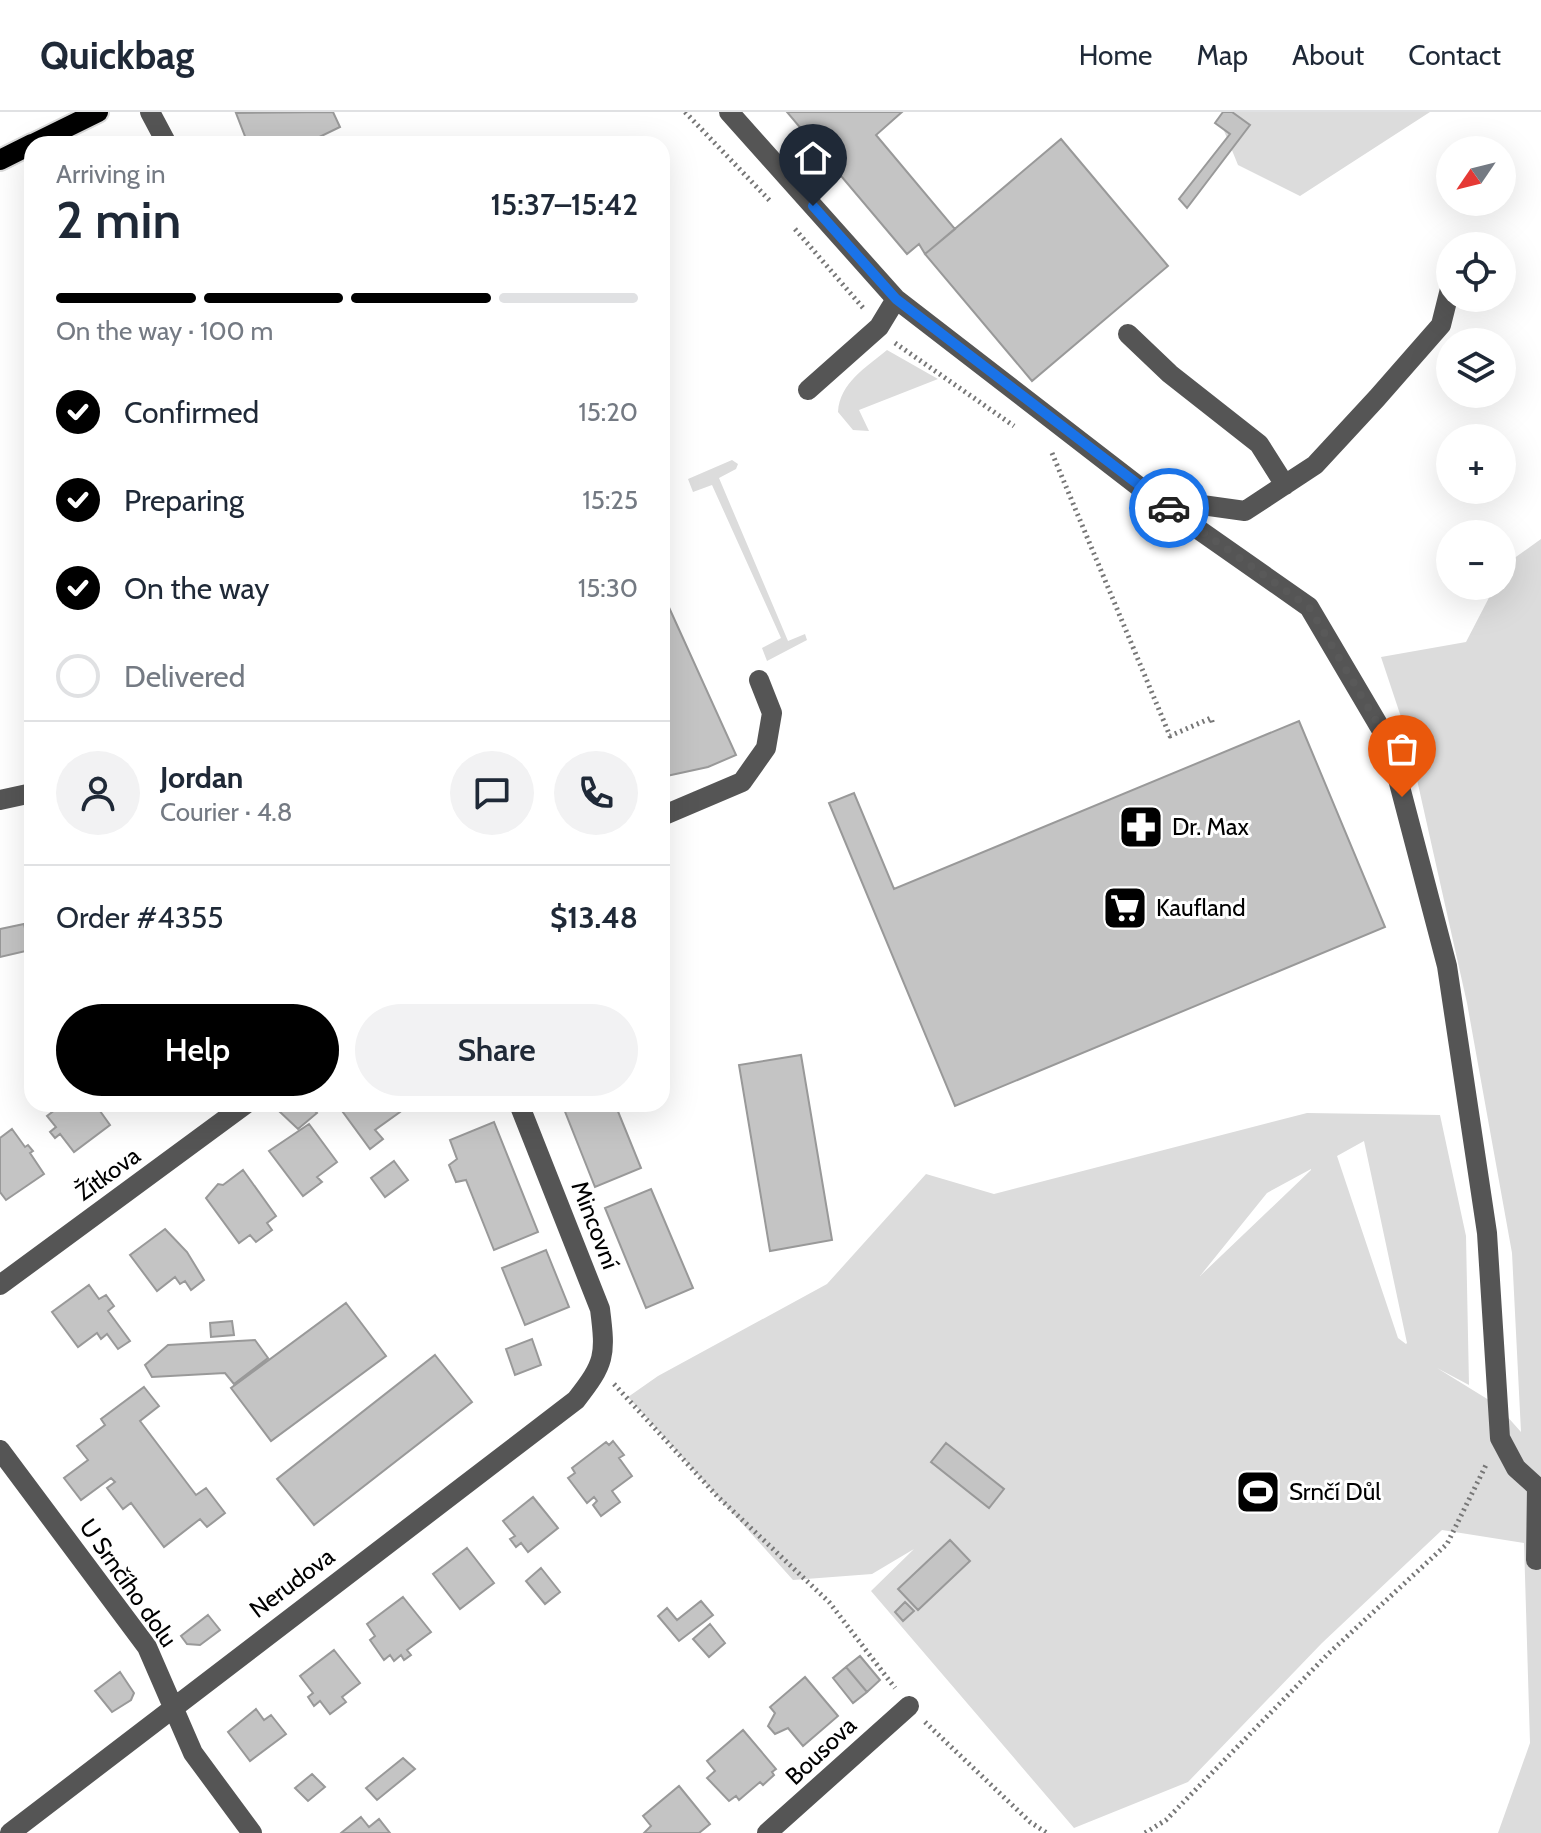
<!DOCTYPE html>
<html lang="en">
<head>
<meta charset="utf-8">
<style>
	:root { --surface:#fff; --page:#f2f2f3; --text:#1f2937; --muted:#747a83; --line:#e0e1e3; --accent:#000 }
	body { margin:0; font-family:Cabin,sans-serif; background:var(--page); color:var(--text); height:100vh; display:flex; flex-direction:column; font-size:30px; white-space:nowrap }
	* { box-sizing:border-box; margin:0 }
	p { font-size:26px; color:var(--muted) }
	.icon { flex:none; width:44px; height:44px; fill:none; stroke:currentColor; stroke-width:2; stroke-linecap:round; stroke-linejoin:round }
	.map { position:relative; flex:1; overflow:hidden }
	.details { position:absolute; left:24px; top:24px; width:646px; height:976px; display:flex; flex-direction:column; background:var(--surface); border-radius:24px; box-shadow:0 8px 32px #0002 }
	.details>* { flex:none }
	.needle { width:52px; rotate:235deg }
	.controls { position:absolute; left:1436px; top:24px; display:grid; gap:16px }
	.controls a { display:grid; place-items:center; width:80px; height:80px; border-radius:50%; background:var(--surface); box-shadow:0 8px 32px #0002; font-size:40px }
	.pin { position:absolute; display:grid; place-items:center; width:68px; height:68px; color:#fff; margin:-82px -34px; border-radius:50% 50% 50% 0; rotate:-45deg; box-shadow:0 0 8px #0007 }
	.pin .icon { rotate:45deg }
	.courier { position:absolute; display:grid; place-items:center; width:80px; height:80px; margin:-40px; border:6px solid #1a73e8; border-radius:50%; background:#fff; color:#222; box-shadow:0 2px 10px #0007 }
	.head em { font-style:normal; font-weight:600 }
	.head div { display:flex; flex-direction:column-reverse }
	.head { display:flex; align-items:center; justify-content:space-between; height:136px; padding:0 32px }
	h1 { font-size:52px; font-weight:600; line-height:60px }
	.bar { display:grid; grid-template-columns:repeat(4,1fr); gap:12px 8px; align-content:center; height:96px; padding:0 32px }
	.bar i { height:10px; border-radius:6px; background:var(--line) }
	.bar .active { background:var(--accent) }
	.bar p { grid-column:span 4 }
	.line { display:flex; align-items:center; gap:20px; padding:0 32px; border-top:2px solid var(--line) }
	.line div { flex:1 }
	.round { display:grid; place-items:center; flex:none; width:84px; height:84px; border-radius:42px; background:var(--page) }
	ol { padding:0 32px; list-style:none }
	li { display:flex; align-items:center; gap:24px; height:88px }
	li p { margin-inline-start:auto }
	li .icon { padding:8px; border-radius:50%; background:var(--accent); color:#fff; stroke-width:4 }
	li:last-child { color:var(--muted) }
	li i { width:44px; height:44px; border:4px solid var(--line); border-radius:50% }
	.action { display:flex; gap:16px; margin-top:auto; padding:16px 32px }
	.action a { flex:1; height:92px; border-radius:48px; background:var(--accent); color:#fff; font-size:32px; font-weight:600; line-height:92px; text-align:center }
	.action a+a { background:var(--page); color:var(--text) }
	header { display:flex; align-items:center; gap:48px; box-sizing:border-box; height:112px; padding:0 40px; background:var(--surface); border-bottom:2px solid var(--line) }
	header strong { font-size:38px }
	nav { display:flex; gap:44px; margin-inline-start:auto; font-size:28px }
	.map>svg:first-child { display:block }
	.green { fill:#dcdcdc; fill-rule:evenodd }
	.building { fill:#c4c4c4; stroke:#999; stroke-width:2 }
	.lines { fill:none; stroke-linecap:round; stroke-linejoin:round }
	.major-casing { stroke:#dbdbdb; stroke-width:24 }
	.path { stroke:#777; stroke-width:5; stroke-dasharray:2 4; stroke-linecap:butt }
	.minor { stroke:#555; stroke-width:20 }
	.major { stroke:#000; stroke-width:20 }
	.done { stroke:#595959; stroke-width:8; stroke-dasharray:0 14.4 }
	.route { stroke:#1a73e8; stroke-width:10 }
	.labels { text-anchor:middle; stroke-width:6; stroke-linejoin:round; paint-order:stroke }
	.poi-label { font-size:24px; fill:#000; stroke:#fff; text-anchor:start }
	.street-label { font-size:24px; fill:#000; stroke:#fff }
</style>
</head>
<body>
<header>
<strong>Quickbag</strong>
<nav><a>Home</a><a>Map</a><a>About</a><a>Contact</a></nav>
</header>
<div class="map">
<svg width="1541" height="1721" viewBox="0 0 1541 1721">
	<rect width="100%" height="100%" fill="#fff"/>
	<!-- green -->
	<path class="green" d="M1222,0H1430L1300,84L1238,53L1220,9Z
		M887,238L938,267L859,298L869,319L853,318L838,300C840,270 866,256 887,238Z
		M732,348L738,352L736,357L719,366L788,529L805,522L807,528L767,549L762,536L781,526L712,373L693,380L688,367Z
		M1541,427V1721H1498L1530,1631L1524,1431L1442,1418L1322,1531L1188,1670L1074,1716L871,1479L914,1437L872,1462L793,1468L628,1285L658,1264L827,1172L926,1062L994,1082L1307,1001L1440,1003L1466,1124L1469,1273L1437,1256L1497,1293L1521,1320L1512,1141L1467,891L1407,623L1381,545L1466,530L1495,474H1502L1506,452ZM1364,1029L1407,1231L1406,1232L1398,1226L1337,1044ZM1311,1057V1058L1200,1164L1267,1081Z"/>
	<!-- building -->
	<path class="building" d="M333,0L340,15L305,32H248L236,1Z
		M787,0H902L876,23L955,117L925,142L919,132L907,142Z
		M1223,0H1232L1250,13L1187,96L1179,87L1230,22L1215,11Z
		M1061,27L1168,154L1032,269L925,142Z
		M662,480L736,643L708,655L662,665Z
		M1299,609L1385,815L955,994L829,691L854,681L894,777Z
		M24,812L30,838L0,845V817Z
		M801,943L832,1128L770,1139L739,953Z
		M63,992H95L110,1013L74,1040L60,1022L55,1026L50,1020L56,1015L47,1004Z
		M288,992H309L317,1001L298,1017L279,999Z
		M337,992H394L400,1000L375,1018L383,1027L370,1037Z
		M562,992H615L641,1056L595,1075Z
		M494,1010L538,1120L494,1138L466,1068L456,1070L449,1053L457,1047L450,1028Z
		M309,1012L337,1050L317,1065L322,1070L303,1084L269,1039Z
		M12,1017L25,1035L28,1033L33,1039L30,1041L44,1062L6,1088L0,1080V1026Z
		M394,1049L408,1068L385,1085L371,1066Z
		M243,1058L276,1104L267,1111L272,1118L256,1130L250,1123L239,1131L206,1086L218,1072L223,1073Z
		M651,1077L693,1176L646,1196L605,1096Z
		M165,1117L187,1140L204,1168L191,1178L185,1169L180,1172L175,1165L157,1179L130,1143Z
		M546,1138L569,1195L525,1213L502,1156Z
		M89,1173L99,1187L106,1183L114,1194L108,1199L130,1229L118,1237L107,1222L101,1227L97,1221L78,1235L52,1200Z
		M346,1191L386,1244L271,1329L231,1276Z
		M232,1209L234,1223L211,1225L210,1211Z
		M532,1227L541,1253L515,1263L506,1237Z
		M255,1228L268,1246L234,1272L225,1261L152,1265L145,1253L168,1233Z
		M435,1243L472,1290L314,1413L277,1367Z
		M144,1275L159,1294L140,1309L196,1383L206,1376L225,1401L207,1415L200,1407L164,1435L131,1391L123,1397L107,1376L115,1370L111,1366L81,1388L64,1366L88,1348L77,1334L105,1313L101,1307Z
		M613,1329L624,1343L619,1346L632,1364L612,1379L620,1390L601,1404L593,1393L597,1389L594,1385L587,1391L568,1366L575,1361L572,1356L606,1330L609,1333Z
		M946,1331L1004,1377L989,1396L931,1350Z
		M533,1385L558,1416L528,1440L521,1431L516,1435L510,1427L515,1424L503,1409Z
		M950,1428L970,1449L918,1498L898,1477Z
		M467,1436L494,1471L460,1497L433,1462Z
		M541,1456L560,1480L545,1492L526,1469Z
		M403,1485L431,1520L407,1538L411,1543L404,1548L401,1543L394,1549L390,1543L384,1548L370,1528L375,1524L367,1512Z
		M701,1489L713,1503L679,1529L658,1504L667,1496L677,1508Z
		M905,1490L914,1499L903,1509L895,1500Z
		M208,1503L220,1518L200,1533L187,1532L181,1524Z
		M710,1512L725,1531L709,1545L693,1527Z
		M334,1538L360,1571L342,1585L346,1590L330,1602L320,1589L314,1594L308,1585L313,1581L300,1564Z
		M860,1544L880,1568L867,1580L846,1555Z
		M846,1555L867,1580L853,1591L833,1566Z
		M120,1560L134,1581L131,1588L112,1600L95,1579Z
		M805,1565L838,1604L803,1634L788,1616L775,1622L768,1614L775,1601L770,1595Z
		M256,1597L264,1608L271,1603L286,1622L250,1649L228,1620Z
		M743,1618L776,1657L772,1660L774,1663L763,1673L760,1670L739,1688L736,1684L729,1689L707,1666L715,1659L707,1649Z
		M403,1646L415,1657L377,1688L366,1676Z
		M312,1662L325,1675L308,1689L295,1676Z
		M679,1674L710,1712L699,1721H644L651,1714L643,1704Z
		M361,1705L369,1715L379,1707L390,1721H341Z"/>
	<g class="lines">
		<!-- major casing -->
		<g class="major-casing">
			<path id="major" d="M33,32L98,0
				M0,48L32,32"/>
		</g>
		<!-- path -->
		<path class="path" d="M685,0L772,91
			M795,117L864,197
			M895,231L1014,314
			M1052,341L1170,624L1211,606L1213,613
			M614,1272L717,1384L829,1490L895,1576
			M925,1610L1030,1710L1047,1721
			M1145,1721L1166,1708L1328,1542L1447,1432L1487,1351"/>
		<!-- minor -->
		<path class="minor" d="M150,0L167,32
			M729,0L896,187L1155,387L1309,495L1388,629L1447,854L1487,1121L1500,1326L1516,1356L1537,1375L1536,1448
			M1128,222L1170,262L1259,332L1285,373
			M808,278L879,215L896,187
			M1159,387L1245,399L1315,353L1377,286L1441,213L1450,177
			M0,688L32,681
			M662,704L742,670L766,636L772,601L759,568
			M0,1173L246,992
			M0,1338L147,1535L193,1641L252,1721
			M10,1721L576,1288C605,1251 606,1244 600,1197L519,992
			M767,1721L909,1594"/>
		<!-- major -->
		<use href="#major" class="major"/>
	</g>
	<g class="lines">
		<!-- done -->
		<path class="done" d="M1169,396L1309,495L1388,629L1402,685"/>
		<!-- route -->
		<path class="route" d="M813,94L896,187L1169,396"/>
	</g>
	<!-- icons -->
	<defs>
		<g id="pharmacy-square" transform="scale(2.3)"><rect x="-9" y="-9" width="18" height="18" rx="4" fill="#000" stroke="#fff"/><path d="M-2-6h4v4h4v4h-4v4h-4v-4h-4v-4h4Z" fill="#fff"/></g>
		<g id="supermarket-square" transform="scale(2.3)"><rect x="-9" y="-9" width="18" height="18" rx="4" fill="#000" stroke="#fff"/><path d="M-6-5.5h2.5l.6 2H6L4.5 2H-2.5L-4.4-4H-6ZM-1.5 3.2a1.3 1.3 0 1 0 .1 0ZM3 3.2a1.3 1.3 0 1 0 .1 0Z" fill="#fff"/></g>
		<g id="stadium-square" transform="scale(2.3)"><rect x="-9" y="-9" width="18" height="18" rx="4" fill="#000" stroke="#fff"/><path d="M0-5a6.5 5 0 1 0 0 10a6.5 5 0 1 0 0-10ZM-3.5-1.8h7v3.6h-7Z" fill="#fff"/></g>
	</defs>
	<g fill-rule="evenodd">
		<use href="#pharmacy-square" x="1141" y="715"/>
		<use href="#supermarket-square" x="1125" y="796"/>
		<use href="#stadium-square" x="1258" y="1380"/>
	</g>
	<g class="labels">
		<!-- poi labels -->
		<g class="poi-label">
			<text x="1172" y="723">Dr. Max</text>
			<text x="1156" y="804">Kaufland</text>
			<text x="1289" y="1388">Srnčí Důl</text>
		</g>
		<!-- street labels -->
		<g class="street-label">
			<text transform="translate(108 1062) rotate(-36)" y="8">Žítkova</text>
			<text transform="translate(595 1113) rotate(69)" y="8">Mincovní</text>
			<text transform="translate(128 1471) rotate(55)" y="8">U Srnčího dolu</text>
			<text transform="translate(292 1471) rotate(-37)" y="8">Nerudova</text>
			<text transform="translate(821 1639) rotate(-43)" y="8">Bousova</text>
		</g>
	</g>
</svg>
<div class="controls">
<a><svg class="needle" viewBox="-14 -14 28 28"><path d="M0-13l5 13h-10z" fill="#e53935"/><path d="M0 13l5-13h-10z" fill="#747a83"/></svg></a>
<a><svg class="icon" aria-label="locate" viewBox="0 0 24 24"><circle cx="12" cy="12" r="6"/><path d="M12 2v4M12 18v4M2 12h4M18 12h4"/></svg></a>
<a><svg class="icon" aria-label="layers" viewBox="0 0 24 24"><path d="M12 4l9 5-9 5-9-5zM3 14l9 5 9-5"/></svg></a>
<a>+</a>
<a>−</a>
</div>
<div class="pin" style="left:1402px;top:685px;background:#ea580c"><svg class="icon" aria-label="bag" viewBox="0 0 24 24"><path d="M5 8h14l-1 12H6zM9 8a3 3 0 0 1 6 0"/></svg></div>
<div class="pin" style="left:813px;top:94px;background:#1f2937"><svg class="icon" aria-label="home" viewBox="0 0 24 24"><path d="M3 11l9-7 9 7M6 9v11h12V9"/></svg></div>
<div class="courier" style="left:1169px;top:396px"><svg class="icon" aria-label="car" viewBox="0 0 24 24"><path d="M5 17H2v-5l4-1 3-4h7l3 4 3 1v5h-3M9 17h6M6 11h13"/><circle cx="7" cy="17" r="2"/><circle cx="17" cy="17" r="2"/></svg></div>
<section class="details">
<div class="head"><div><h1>2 min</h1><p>Arriving in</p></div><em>15:37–15:42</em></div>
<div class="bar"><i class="active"></i><i class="active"></i><i class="active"></i><i></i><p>On the way · 100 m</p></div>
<ol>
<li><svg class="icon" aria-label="check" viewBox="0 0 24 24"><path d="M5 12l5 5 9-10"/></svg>Confirmed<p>15:20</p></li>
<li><svg class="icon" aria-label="check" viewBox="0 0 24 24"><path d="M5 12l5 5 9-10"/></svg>Preparing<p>15:25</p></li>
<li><svg class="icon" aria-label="check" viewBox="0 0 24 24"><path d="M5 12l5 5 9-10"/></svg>On the way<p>15:30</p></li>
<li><i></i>Delivered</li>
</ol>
<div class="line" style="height:144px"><a class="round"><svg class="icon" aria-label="person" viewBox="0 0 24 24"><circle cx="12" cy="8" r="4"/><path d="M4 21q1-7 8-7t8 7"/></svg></a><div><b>Jordan</b><p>Courier · 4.8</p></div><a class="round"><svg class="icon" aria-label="chat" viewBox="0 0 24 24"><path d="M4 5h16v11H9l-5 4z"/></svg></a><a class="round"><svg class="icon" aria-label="phone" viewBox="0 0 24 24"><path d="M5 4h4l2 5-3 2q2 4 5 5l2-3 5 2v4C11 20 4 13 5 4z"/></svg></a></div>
<div class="line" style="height:104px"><div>Order #4355</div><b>$13.48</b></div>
<div class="action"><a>Help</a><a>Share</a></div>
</section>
</div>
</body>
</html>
